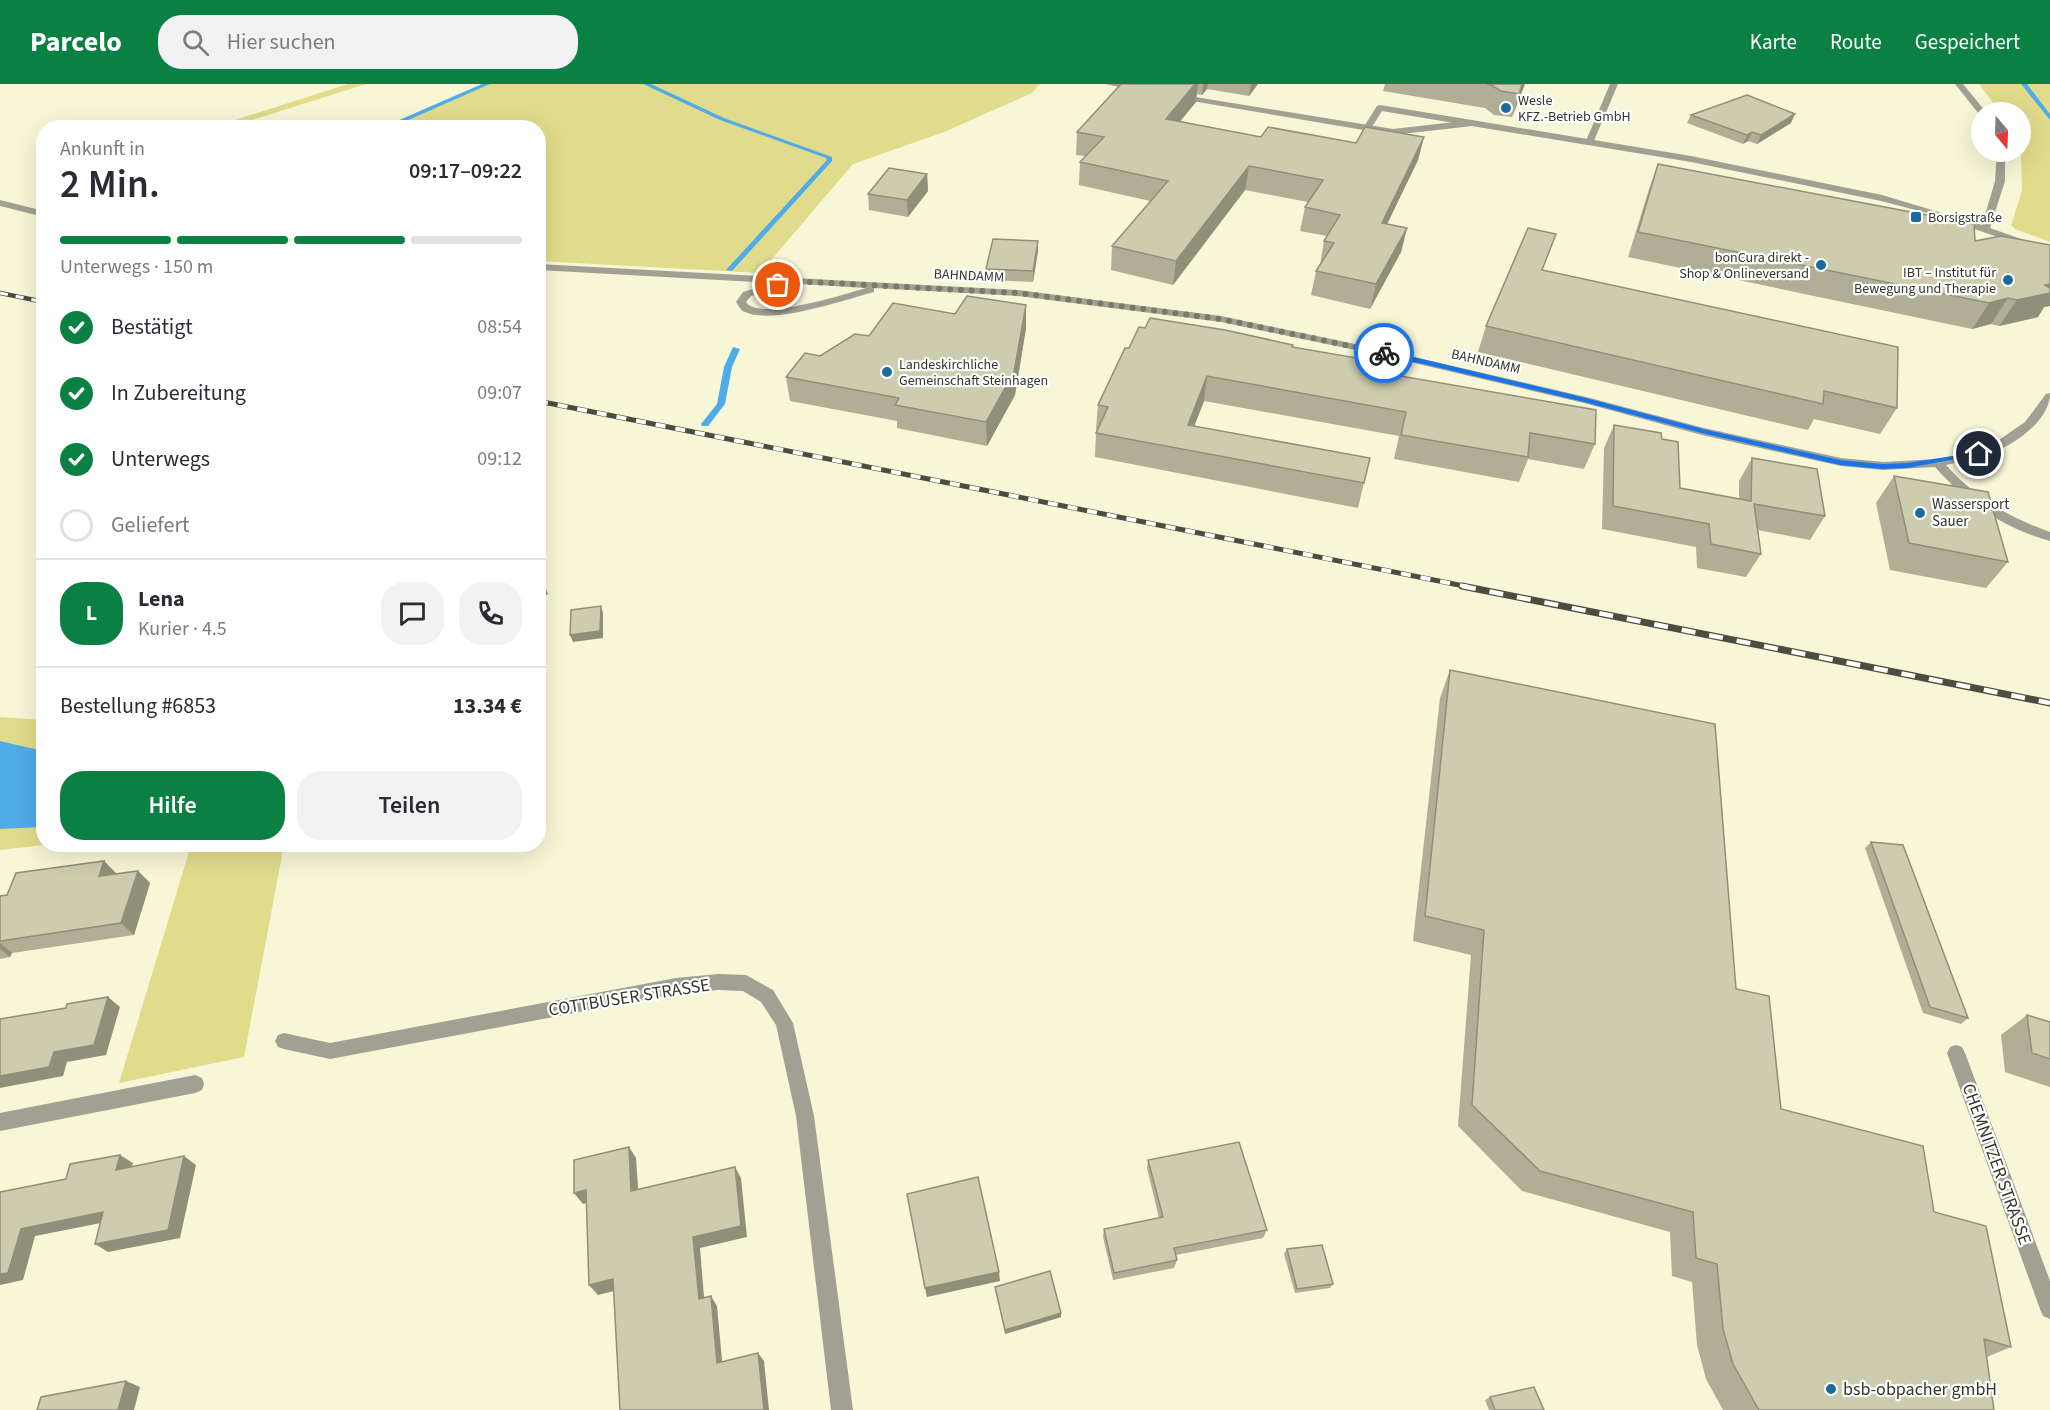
<!DOCTYPE html>
<html lang="de">
<head>
<meta charset="utf-8">
<style>
	:root { --surface:#fff; --page:#f2f2f3; --text:#2b2b33; --muted:#7c7c81; --line:#e1e1e2; --accent:#0b8043 }
	body { margin:0; font-family:"Source Sans 3",sans-serif; background:var(--page); color:var(--text); height:100vh; display:flex; flex-direction:column; font-size:22px; white-space:nowrap }
	* { box-sizing:border-box; margin:0 }
	p { font-size:20px; color:var(--muted) }
	.icon { flex:none; width:33px; height:33px; fill:none; stroke:currentColor; stroke-width:2; stroke-linecap:round; stroke-linejoin:round }
	.map { position:relative; flex:1; overflow:hidden }
	.side { position:absolute; left:36px; top:36px; width:510px; height:732px; display:flex; flex-direction:column; background:var(--surface); border-radius:24px; box-shadow:0 6px 24px #0002 }
	.side>* { flex:none }
	.needle { width:39px; rotate:161deg }
	.controls { position:absolute; left:1971px; top:18px; display:grid; gap:12px }
	.controls a { display:grid; place-items:center; width:60px; height:60px; border-radius:50%; background:var(--surface); box-shadow:0 6px 24px #0002; font-size:30px }
	.pin { position:absolute; display:grid; place-items:center; width:51px; height:51px; color:#fff; margin:-26px; border:3px solid #fff; border-radius:50%; box-shadow:0 2px 6px #0007 }
	.courier { position:absolute; display:grid; place-items:center; width:60px; height:60px; margin:-30px; border:4px solid #1a73e8; border-radius:50%; background:#fff; color:#222; box-shadow:0 2px 8px #0007 }
	.head em { font-style:normal; font-weight:600 }
	.head div { display:flex; flex-direction:column-reverse }
	.head { display:flex; align-items:center; justify-content:space-between; height:102px; padding:0 24px }
	h1 { font-size:39px; font-weight:600; line-height:45px }
	.bar { display:grid; grid-template-columns:repeat(4,1fr); gap:9px 6px; align-content:center; height:72px; padding:0 24px }
	.bar i { height:8px; border-radius:4px; background:var(--line) }
	.bar .active { background:var(--accent) }
	.bar p { grid-column:span 4 }
	.line { display:flex; align-items:center; gap:15px; padding:0 24px; border-top:2px solid var(--line) }
	.line div { flex:1 }
	.round { display:grid; place-items:center; flex:none; width:63px; height:63px; border-radius:24px; background:var(--page) }
	ol { padding:0 24px; list-style:none }
	li { display:flex; align-items:center; gap:18px; height:66px }
	li p { margin-inline-start:auto }
	li .icon { padding:6px; border-radius:50%; background:var(--accent); color:#fff; stroke-width:4 }
	li:last-child { color:var(--muted) }
	li i { width:33px; height:33px; border:3px solid var(--line); border-radius:50% }
	.cta { display:flex; gap:12px; margin-top:auto; padding:12px 24px }
	.cta a { flex:1; height:69px; border-radius:24px; background:var(--accent); color:#fff; font-size:24px; font-weight:600; line-height:69px; text-align:center }
	.cta a+a { background:var(--page); color:var(--text) }
	header { display:flex; align-items:center; gap:36px; box-sizing:border-box; height:84px; padding:0 30px; background:var(--accent); color:#fff }
	header strong { font-size:28px }
	nav { display:flex; gap:33px; margin-inline-start:auto; font-size:21px }
	.search { width:420px; height:54px; background:var(--page); display:flex; align-items:center; gap:15px; box-sizing:border-box; padding:0 21px; border-radius:24px; color:var(--muted); font-size:22px }
	.map>svg:first-child { display:block }
	.green { fill:#e1dc8b }
	.water { fill:#50abe9 }
	.lines { fill:none; stroke-linecap:round; stroke-linejoin:round }
	.stream { fill:#50abe9; fill-rule:evenodd }
	.lane { fill:#a1a093; fill-rule:evenodd }
	.street { fill:#a1a093; fill-rule:evenodd }
	.rail-far2-casing { stroke:#4d4d3e; stroke-width:4.5 }
	.rail-far1-casing { stroke:#4d4d3e; stroke-width:5 }
	.rail-casing { stroke:#4d4d3e; stroke-width:7 }
	.rail-far2 { stroke:#fff; stroke-width:3; stroke-dasharray:8; stroke-linecap:butt }
	.rail-far1 { stroke:#fff; stroke-width:4; stroke-dasharray:10; stroke-linecap:butt }
	.rail { stroke:#fff; stroke-width:4.5; stroke-dasharray:14; stroke-linecap:butt }
	.wall { fill:#b0af96 }
	.shaded-wall { fill:#908f7a }
	.building { fill:#cdccae; stroke:#908f7a; stroke-width:1.5 }
	.route { fill:#1a73e8 }
	.done { stroke:#797966; stroke-width:6; stroke-dasharray:0 10.8 }
	.poi-dot { fill:#1b6c9d; stroke:#fff; stroke-width:2 }
	.labels { text-anchor:middle; stroke-width:4.5; stroke-linejoin:round; paint-order:stroke }
	.far-poi-label { font-size:14px; fill:#353529; stroke:#fff; text-anchor:start }
	.far-street-label { font-size:14px; fill:#353529; stroke:#fff }
	.poi-label { font-size:15px; fill:#353529; stroke:#fff; text-anchor:start }
	.near-street-label { font-size:18px; fill:#353529; stroke:#fff }
	.near-poi-label { font-size:18px; fill:#353529; stroke:#fff; text-anchor:start }
</style>
</head>
<body>
<header>
<strong>Parcelo</strong>
<div class="search"><svg class="icon" aria-label="search" viewBox="0 0 24 24"><circle cx="10" cy="10" r="6"/><path d="M15 15l6 6"/></svg>Hier suchen</div>
<nav><a>Karte</a><a>Route</a><a>Gespeichert</a></nav>
</header>
<div class="map">
<svg width="2050" height="1326" viewBox="0 0 2050 1326">
	<rect width="100%" height="100%" fill="#f7f6d7"/>
	<!-- green -->
	<path class="green" d="M348,0H366L230,43H213Z
		M486,0H1040L1032,9L944,48L853,80L760,189L539,177L538,44L385,43Z
		M1979,0H2050V158L2015,145L2011,141L2022,107L2020,28H2000Z
		M0,633L43,636L44,761L0,766Z
		M191,761H284L244,973L119,999Z"/>
	<!-- water -->
	<path class="water" d="M0,657L43,667V743L0,745Z"/>
	<g class="lines">
		<!-- stream -->
		<path class="stream" d="M482,0H490L390,44H381Z
			M643,0H651L724,34L832,73V77L732,187L726,186L827,76L826,74L720,36Z
			M2021,0H2027L2050,30V36Z
			M733,263L740,265L732,283L725,320L708,342H702L701,340L717,320L724,283Z"/>
		<!-- lane -->
		<path class="lane" d="M1610,0H1618L1593,59L1586,61L1585,59Z
			M1380,21L1472,36L1476,39L1472,42L1382,27L1370,46H1364L1363,44L1377,22Z"/>
		<!-- street -->
		<path class="street" d="M1105,0H1123L1142,5L1138,7Z
			M1955,0H1963L1986,28L1979,30Z
			M1177,10L1393,45L1472,36L1691,72L1882,111L1982,141L1995,97L1997,68H2005V97L1990,144L2050,165V171L1931,130L1881,117L1691,78L1472,42L1393,51L1174,14V10Z
			M0,116L44,127V133L0,122Z
			M538,180L1018,206L1221,232L1384,266L1586,313L1704,344L1841,374L1883,378L1938,375L1975,367L1996,358L2025,338L2046,310L2050,309C2050,339 2009,364 1983,373C1971,377 1958,378 1946,381C1976,414 2008,433 2050,448V457C2003,444 1967,419 1935,383L1883,386L1841,382L1702,351L1584,319L1384,272L1221,238L1018,212L874,204V208C844,216 773,241 745,228C740,226 739,222 736,218L743,208L772,199L538,186ZM784,199L866,204C845,210 759,238 746,218L751,212L783,202Z
			M718,890L746,891L773,906L793,939L814,1032L853,1326H831L796,1032L776,941L761,918L743,907L718,906L676,910L330,975L284,965L278,963L275,957L278,951L284,949L330,959L676,894Z
			M1956,961L1962,963L1965,969L2050,1197V1235L2043,1232L2040,1225L1947,969L1950,963Z
			M195,991L202,994L204,1000L202,1006L195,1009L0,1047V1029Z"/>
		<!-- rail-far2 casing -->
		<g class="rail-far2-casing">
			<path id="rail-far2" d="M0,209L44,218"/>
		</g>
		<!-- rail-far1 casing -->
		<g class="rail-far1-casing">
			<path id="rail-far1" d="M538,317L1469,503"/>
		</g>
		<!-- rail casing -->
		<g class="rail-casing">
			<path id="rail" d="M1462,502L2050,619"/>
		</g>
		<!-- rail-far2 -->
		<use href="#rail-far2" class="rail-far2"/>
		<!-- rail-far1 -->
		<use href="#rail-far1" class="rail-far1"/>
		<!-- rail -->
		<use href="#rail" class="rail"/>
	</g>
	<!-- wall -->
	<path class="wall" d="M1121,0H1258L1249,12L1207,5L1202,11L1197,10L1196,18L1180,37L1261,53L1356,59L1424,53L1418,76L1387,140L1407,144L1401,168L1370,225L1311,211L1316,187L1320,181L1324,157L1327,152L1300,147L1305,123L1308,118L1245,106L1173,201L1111,186L1112,162L1150,117L1079,101L1080,78L1086,72L1076,71L1077,48Z
		M1385,0H1525L1512,33L1494,31L1485,24L1383,7Z
		M1691,31L1791,39L1757,60L1748,57L1743,60L1687,39Z
		M1658,80L1975,157L2050,161V222L2044,223L2038,233L1999,242L1991,240L1972,245L1628,173L1649,105Z
		M927,90L928,107L908,133L869,126L868,110Z
		M1038,157V167L1033,198L987,196L986,185Z
		M1543,187L1897,324L1880,350L1814,335L1808,346L1478,268L1486,242Z
		M1026,221V244L1015,311L987,362L897,344V337L790,317L786,293L820,272L869,252L955,230Z
		M1292,263L1389,290L1595,360L1584,385L1528,375L1519,398L1394,375L1399,352L1204,317L1194,342L1364,399L1358,424L1095,373L1096,349L1097,346L1096,345L1098,321L1129,264Z
		M1614,341L1662,355L1680,404L1739,415V397L1752,374L1825,432L1810,456L1758,446L1761,470L1746,493L1697,484L1696,463L1602,445L1604,364Z
		M1894,392L2008,478L1986,504L1890,486L1876,419Z
		M1450,586L1736,905L1781,1025L1934,1128L2011,1263L1987,1273L1994,1326H1723L1706,1295L1697,1261L1692,1198L1672,1192L1670,1148L1522,1107L1458,1042L1471,871L1413,857L1440,614Z
		M1871,758L1968,934L1961,940L1923,929L1865,764Z
		M104,777L116,790L138,787L150,799L134,851L12,869L10,873L0,875V812L7,811Z
		M2027,931L2050,938V1003L2005,988L2001,951Z
		M1148,1076L1267,1146L1263,1154L1176,1171L1177,1176L1174,1184L1113,1196L1103,1153L1104,1145L1159,1134L1147,1084Z
		M1287,1165L1333,1200L1330,1204L1295,1209L1284,1170Z
		M995,1203L1061,1233L1005,1250Z
		M1490,1313L1544,1326H1489L1485,1316Z"/>
	<!-- shaded-wall -->
	<path class="shaded-wall" d="M1195,0H1198L1196,18L1164,57L1166,35Z
		M1203,0H1208L1207,5L1202,11Z
		M1251,0H1258L1249,12Z
		M1522,0H1525L1512,33L1519,10Z
		M1795,30L1791,39L1757,60L1761,51Z
		M1752,48L1748,57L1743,60L1747,51Z
		M1424,53L1418,76L1376,163L1382,139Z
		M1249,82L1245,106L1173,201L1176,177Z
		M927,90L928,107L908,133L907,116Z
		M1407,144L1401,168L1370,225L1376,200Z
		M1038,157V167L1033,198V187Z
		M2050,198V222L2044,223L2038,233L1999,242L2017,216Z
		M2008,214L1991,240L1972,245L1989,219Z
		M1026,221V244L1015,311L987,362L986,338Z
		M1207,292L1204,317L1185,366L1188,341Z
		M541,492L548,510L538,517V493Z
		M601,522L603,529V554L573,558L570,551Z
		M104,777L116,789L111,804L99,792Z
		M138,787L150,799L134,851L121,839Z
		M0,859L12,869L10,873L0,865Z
		M108,913L120,923L106,971L67,978L63,992L0,1004V992L54,968Z
		M629,1063L636,1074L639,1118L631,1107Z
		M120,1071L133,1079L129,1094L116,1086Z
		M184,1072L196,1081L180,1154L108,1168L95,1160Z
		M735,1083L741,1094L747,1153L700,1164L705,1225L699,1215L693,1153Z
		M586,1106L595,1117L583,1120L574,1109Z
		M103,1128L116,1136L35,1152L23,1196L0,1201V1190L21,1145Z
		M999,1188L1000,1197L927,1213L925,1204Z
		M613,1195L622,1205L598,1211L589,1201Z
		M711,1212L717,1222L723,1287L717,1279Z
		M1061,1229V1233L1005,1250V1246Z
		M758,1269L764,1277L769,1326H764Z
		M126,1297L140,1303L134,1326H118Z"/>
	<!-- building -->
	<path class="building" d="M1121,0H1195L1166,35L1261,53L1268,43L1356,59L1365,43L1424,53L1382,139L1407,144L1376,200L1316,187L1334,159L1324,157L1340,131L1305,123L1323,96L1249,82L1176,177L1112,162L1168,97L1080,78L1104,53L1077,48Z
		M1487,0H1522L1519,10L1501,7L1491,1Z
		M1747,11L1795,30L1761,51L1752,48L1747,51L1691,31Z
		M1658,80L1974,140L1975,157L2001,152L2050,161V200L2045,201L2050,204V209L2017,216L2008,214L1989,219L1638,148Z
		M889,84L927,90L907,116L868,110Z
		M1528,144L1556,150L1542,186L1898,263L1897,324L1824,307L1823,320L1486,242Z
		M993,155L1038,157L1033,187L986,185Z
		M967,212L1026,221L1014,288L986,338L895,321L899,314L786,293L805,269L820,272L855,250L869,252L893,219L955,230Z
		M1150,234L1225,246L1293,261L1292,263L1392,280L1389,290L1596,326L1595,360L1530,349L1528,373L1401,351L1406,328L1207,292L1188,341L1370,374L1364,399L1096,349L1108,323L1098,321L1125,264H1129L1139,243L1145,244Z
		M1614,341L1661,349L1662,355L1678,358L1680,404L1751,417L1752,374L1817,385L1825,432L1754,420L1761,470L1711,460L1709,440L1613,422Z
		M1894,392L1988,408L2008,478L1909,459Z
		M601,522L600,547L570,551L571,526Z
		M1450,586L1715,640L1736,905L1769,912L1781,1025L1923,1062L1934,1128L1986,1142L2011,1263L1984,1255L1994,1326H1759L1733,1280L1723,1245L1717,1180L1696,1174L1693,1128L1540,1087L1472,1021L1484,846L1425,832Z
		M1871,758L1903,761L1968,934L1930,923Z
		M104,777L99,792L138,787L121,839L0,857V812L7,811L16,789Z
		M108,913L94,961L54,968L49,983L0,992V935L66,924L67,920Z
		M2027,931L2050,938V975L2032,969Z
		M1239,1058L1267,1146L1174,1164L1177,1176L1114,1189L1104,1145L1163,1133L1148,1076Z
		M629,1063L631,1107L735,1083L741,1142L693,1153L699,1215L711,1212L717,1279L758,1269L764,1326H620L613,1195L589,1201L586,1106L574,1109V1076Z
		M120,1071L116,1086L184,1072L168,1146L95,1160L103,1128L21,1145L8,1189L0,1190V1108L66,1095L70,1080Z
		M978,1093L999,1188L925,1204L907,1110Z
		M1322,1161L1333,1200L1297,1205L1287,1165Z
		M1050,1187L1061,1229L1005,1246L995,1203Z
		M126,1297L118,1326H37L41,1313Z
		M1534,1303L1544,1326H1495L1490,1313Z"/>
	<!-- route -->
	<path class="route" d="M1384,266L1586,314L1703,345L1840,376L1882,380L1907,379L1979,368L1983,370L1907,384L1882,385L1840,381L1702,349L1584,318L1381,270Z"/>
	<g class="lines">
		<!-- done -->
		<path class="done" d="M778,201L793,197L1018,209L1221,235L1384,269"/>
	</g>
	<!-- markers -->
	<g class="poi-dot">
		<circle cx="1506" cy="24" r="6"/>
		<rect x="1910" y="127" width="12" height="12" rx="3"/>
		<circle cx="1821" cy="181" r="6"/>
		<circle cx="2008" cy="196" r="6"/>
		<circle cx="887" cy="288" r="6"/>
		<circle cx="1920" cy="429" r="6"/>
		<circle cx="1831" cy="1305" r="6"/>
	</g>
	<g class="labels">
		<!-- far-poi labels -->
		<g class="far-poi-label">
			<text x="1518" y="21">Wesle<tspan x="1518" dy="16">KFZ.-Betrieb GmbH</tspan></text>
			<text x="1928" y="138">Borsigstraße</text>
			<text x="1809" y="178" text-anchor="end">bonCura direkt -<tspan x="1809" dy="16">Shop &amp; Onlineversand</tspan></text>
			<text x="1996" y="193" text-anchor="end">IBT – Institut für<tspan x="1996" dy="16">Bewegung und Therapie</tspan></text>
			<text x="899" y="285">Landeskirchliche<tspan x="899" dy="16">Gemeinschaft Steinhagen</tspan></text>
		</g>
		<!-- far-street labels -->
		<g class="far-street-label">
			<text transform="translate(969 191) rotate(3)" y="5">BAHNDAMM</text>
			<text transform="translate(1486 277) rotate(13)" y="5">BAHNDAMM</text>
		</g>
		<!-- poi labels -->
		<g class="poi-label">
			<text x="1932" y="425">Wassersport<tspan x="1932" dy="17">Sauer</tspan></text>
		</g>
		<!-- near-street labels -->
		<g class="near-street-label">
			<text transform="translate(629 913) rotate(-9)" y="6">COTTBUSER STRASSE</text>
			<text transform="translate(1997 1080) rotate(70)" y="6">CHEMNITZER STRASSE</text>
		</g>
		<!-- near-poi labels -->
		<g class="near-poi-label">
			<text x="1843" y="1311">bsb-obpacher gmbH</text>
		</g>
	</g>
</svg>
<div class="controls">
<a><svg class="needle" viewBox="-14 -14 28 28"><path d="M0-13l5 13h-10z" fill="#e53935"/><path d="M0 13l5-13h-10z" fill="#7c7c81"/></svg></a>
</div>
<div class="pin" style="left:778px;top:201px;background:#ea580c"><svg class="icon" aria-label="bag" viewBox="0 0 24 24"><path d="M5 8h14l-1 12H6zM9 8a3 3 0 0 1 6 0"/></svg></div>
<div class="pin" style="left:1979px;top:370px;background:#1f2937"><svg class="icon" aria-label="home" viewBox="0 0 24 24"><path d="M3 11l9-7 9 7M6 9v11h12V9"/></svg></div>
<div class="courier" style="left:1384px;top:269px"><svg class="icon" aria-label="bike" viewBox="0 0 24 24"><circle cx="6" cy="16" r="4"/><circle cx="18" cy="16" r="4"/><path d="M6 16l4-8h5l3 8M10 8l3 8H6M13 5h3"/></svg></div>
<section class="side">
<div class="head"><div><h1>2 Min.</h1><p>Ankunft in</p></div><em>09:17–09:22</em></div>
<div class="bar"><i class="active"></i><i class="active"></i><i class="active"></i><i></i><p>Unterwegs · 150 m</p></div>
<ol>
<li><svg class="icon" aria-label="check" viewBox="0 0 24 24"><path d="M5 12l5 5 9-10"/></svg>Bestätigt<p>08:54</p></li>
<li><svg class="icon" aria-label="check" viewBox="0 0 24 24"><path d="M5 12l5 5 9-10"/></svg>In Zubereitung<p>09:07</p></li>
<li><svg class="icon" aria-label="check" viewBox="0 0 24 24"><path d="M5 12l5 5 9-10"/></svg>Unterwegs<p>09:12</p></li>
<li><i></i>Geliefert</li>
</ol>
<div class="line" style="height:108px"><b class="round" style="background:var(--accent);color:#fff">L</b><div><b>Lena</b><p>Kurier · 4.5</p></div><a class="round"><svg class="icon" aria-label="chat" viewBox="0 0 24 24"><path d="M4 5h16v11H9l-5 4z"/></svg></a><a class="round"><svg class="icon" aria-label="phone" viewBox="0 0 24 24"><path d="M5 4h4l2 5-3 2q2 4 5 5l2-3 5 2v4C11 20 4 13 5 4z"/></svg></a></div>
<div class="line" style="height:78px"><div>Bestellung #6853</div><b>13.34 €</b></div>
<div class="cta"><a>Hilfe</a><a>Teilen</a></div>
</section>
</div>
</body>
</html>
